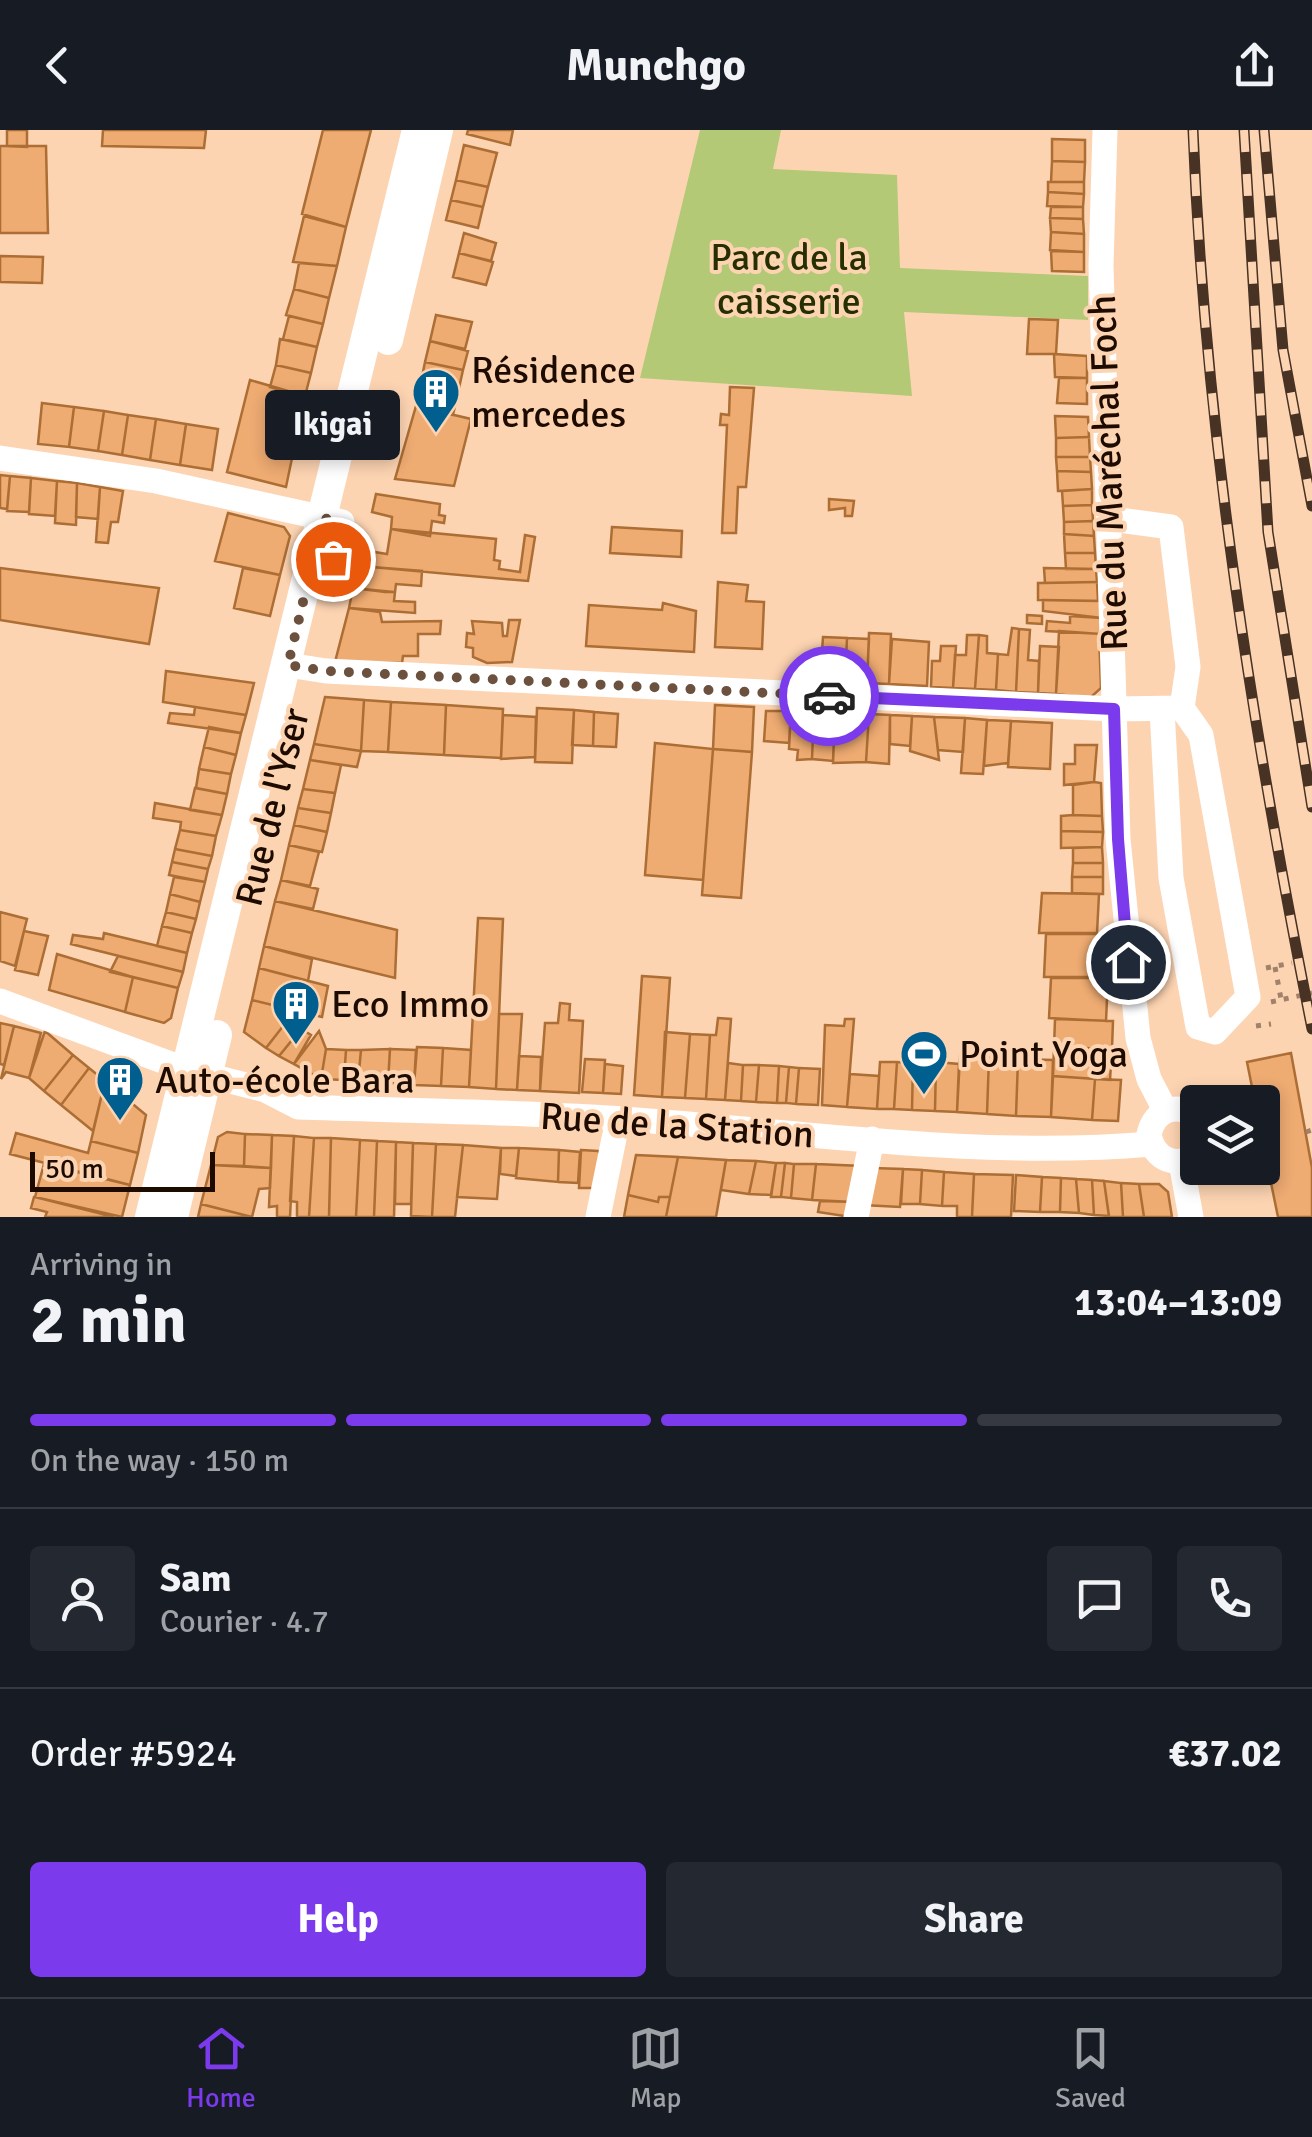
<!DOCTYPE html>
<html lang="en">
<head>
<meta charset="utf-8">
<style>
	:root { --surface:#171b24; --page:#242831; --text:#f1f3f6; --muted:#9ea1a6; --line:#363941; --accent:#7c3aed }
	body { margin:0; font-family:Signika,sans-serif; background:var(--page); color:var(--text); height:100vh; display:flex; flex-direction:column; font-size:38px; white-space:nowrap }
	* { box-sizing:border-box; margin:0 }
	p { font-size:32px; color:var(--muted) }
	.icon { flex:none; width:55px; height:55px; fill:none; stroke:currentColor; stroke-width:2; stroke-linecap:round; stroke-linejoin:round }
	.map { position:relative; height:1087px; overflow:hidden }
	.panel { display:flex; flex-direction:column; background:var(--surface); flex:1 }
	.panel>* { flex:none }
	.fabs { position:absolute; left:1180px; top:955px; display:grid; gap:20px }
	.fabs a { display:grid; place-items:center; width:100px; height:100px; border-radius:10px; background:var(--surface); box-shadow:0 5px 15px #0003; font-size:50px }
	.scale { position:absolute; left:30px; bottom:25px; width:185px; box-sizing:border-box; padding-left:10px; border:5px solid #1d0b00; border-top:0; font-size:28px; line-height:35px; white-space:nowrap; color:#1d0b00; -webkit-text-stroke:8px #fdd4b2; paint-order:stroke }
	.pin { position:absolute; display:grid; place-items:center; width:85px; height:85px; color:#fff; margin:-42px; border:5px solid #fff; border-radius:50%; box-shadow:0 2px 10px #0007 }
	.courier { position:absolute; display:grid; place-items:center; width:100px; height:100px; margin:-50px; border:8px solid #7c3aed; border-radius:50%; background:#fff; color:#222; box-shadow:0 2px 12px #0007 }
	.bubble { position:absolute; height:70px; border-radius:10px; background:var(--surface); box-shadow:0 5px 15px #0003; font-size:32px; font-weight:700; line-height:70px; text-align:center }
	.overview em { font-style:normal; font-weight:700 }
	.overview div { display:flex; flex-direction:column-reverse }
	.overview { display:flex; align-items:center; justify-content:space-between; height:170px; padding:0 30px }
	h1 { font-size:65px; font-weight:700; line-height:75px }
	.bar { display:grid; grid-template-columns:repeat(4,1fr); gap:15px 10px; align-content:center; height:120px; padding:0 30px }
	.bar i { height:12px; border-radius:8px; background:var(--line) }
	.bar .active { background:var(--accent) }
	.bar p { grid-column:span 4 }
	.line { display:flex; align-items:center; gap:25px; padding:0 30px; border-top:2px solid var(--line) }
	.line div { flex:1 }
	.round { display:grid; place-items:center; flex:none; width:105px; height:105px; border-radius:10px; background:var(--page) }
	.button { display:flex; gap:20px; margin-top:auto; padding:20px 30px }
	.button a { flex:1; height:115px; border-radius:10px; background:var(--accent); color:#fff; font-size:40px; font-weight:700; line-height:115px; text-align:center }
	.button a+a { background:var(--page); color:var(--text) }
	header { display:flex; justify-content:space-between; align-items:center; height:130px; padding:0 30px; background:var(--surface); font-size:45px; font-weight:700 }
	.tab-bar { display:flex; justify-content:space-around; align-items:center; height:140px; border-top:2px solid var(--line); background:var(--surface); font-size:28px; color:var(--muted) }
	.tab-bar a { display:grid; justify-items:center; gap:5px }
	.tab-bar .active { color:var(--accent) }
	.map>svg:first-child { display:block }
	.green { fill:#b3c976 }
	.building { fill:#eeab72; stroke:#ac6e34; stroke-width:2.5 }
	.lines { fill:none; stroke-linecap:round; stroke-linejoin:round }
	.path { stroke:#a18169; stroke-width:5; stroke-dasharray:5 8; stroke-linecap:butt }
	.minor { stroke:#fff; stroke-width:25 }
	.major { stroke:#fff; stroke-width:30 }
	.rail-casing { stroke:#483223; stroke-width:11 }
	.rail { stroke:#fdd4b2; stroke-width:8; stroke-dasharray:22; stroke-linecap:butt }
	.done { stroke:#6b513e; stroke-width:10; stroke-dasharray:0 18 }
	.route { stroke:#7c3aed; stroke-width:12 }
	.labels { text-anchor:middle; stroke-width:8; stroke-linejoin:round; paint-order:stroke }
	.park-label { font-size:38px; fill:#252f00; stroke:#fdd4b2 }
	.poi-label { font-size:38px; fill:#1d0b00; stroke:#fdd4b2; text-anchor:start }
	.street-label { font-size:38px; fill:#1d0b00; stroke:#fdd4b2 }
</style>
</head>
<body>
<header><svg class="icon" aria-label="back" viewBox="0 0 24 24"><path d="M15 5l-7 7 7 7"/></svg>Munchgo<svg class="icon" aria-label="share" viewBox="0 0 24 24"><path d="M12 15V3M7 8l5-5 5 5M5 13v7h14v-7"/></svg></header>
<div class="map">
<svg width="1312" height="1087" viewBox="0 0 1312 1087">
	<rect width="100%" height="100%" fill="#fdd4b2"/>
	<!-- green -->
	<path class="green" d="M700,0H781L773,39L897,45L900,138L1088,146V190L904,182L912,266L640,248Z"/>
	<!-- building -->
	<path class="building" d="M7,0H27V17L7,16Z
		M103,0H206L204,18L102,16Z
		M323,0H371L346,97L302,84Z
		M468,0H513L510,15L467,4Z
		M1052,9L1085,10V32L1052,31Z
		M464,15L497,23L488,57L456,50Z
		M0,16H46L48,103H0Z
		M1052,31L1085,32L1084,52H1051Z
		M456,50L488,57L483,77L451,70Z
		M1048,52H1084V64L1048,62Z
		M1048,62L1084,64L1083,77L1047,76Z
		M451,70L483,77L478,98L446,90Z
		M1051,77H1083V89L1050,88Z
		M304,86L346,97L337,136L293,132Z
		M1050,88L1083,89L1084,104L1051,102Z
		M1051,102L1084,104V122L1050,120Z
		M464,103L496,113L491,131L459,123Z
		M1051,121L1084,122V142L1052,141Z
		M459,123L493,132L486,155L453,147Z
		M0,126L43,127L42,153L0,152Z
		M299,133L337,136L329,168L294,159Z
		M294,159L329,168L323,194L286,185Z
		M436,185L472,192L465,219L430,211Z
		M289,186L323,194L317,217L283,209Z
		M1029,189L1058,190L1056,224H1027Z
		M280,209L317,217L311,243L276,235Z
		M430,211L468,221L463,240L425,232Z
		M1054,224L1087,226V248L1055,247Z
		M425,232L463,240L453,285L416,276Z
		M276,235L311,243L305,266L270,257Z
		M1059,248H1087V274L1057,273Z
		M250,250L305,266L286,357L227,342Z
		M730,257L754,258L746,357H738L736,403H722L727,295H720L721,284L729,285Z
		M42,273L74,277L69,317L38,314Z
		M416,276L471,289L454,356L395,349Z
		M74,277L104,281L98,321L69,317Z
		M104,281L128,285L122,325L98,321Z
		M128,285L156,289L150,330L122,325Z
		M1055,286L1088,287L1089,307L1056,308Z
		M156,289L186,294L180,335L150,330Z
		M186,294L218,299L212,340L180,335Z
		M1089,307L1090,327H1056V308Z
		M1056,327H1090L1091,342L1057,341Z
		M1057,341L1091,342L1092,359L1058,361Z
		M0,345L10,346L7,379L0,378Z
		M10,346L31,348L29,382L7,381Z
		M31,348L57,351L55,386L29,384Z
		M57,351L77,353L76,395L55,393Z
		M77,353L100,357L98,389L76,387Z
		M100,357L123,361L118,392H111L108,413L96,412Z
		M1092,359V375L1063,376L1062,361Z
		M376,364L440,374L439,385L445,386L444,393L432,391L430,406L391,399L392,387L372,382Z
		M829,369L854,371L852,386H845V378L829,380Z
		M1092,375L1093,391L1064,392L1063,376Z
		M228,383L284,397L290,406L280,445L215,431Z
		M1093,391L1094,406L1064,404V392Z
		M612,397L682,401L681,427L610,423Z
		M391,399L496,409L494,430L500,431L499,439L520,442L525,405L535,407L528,451L359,436L362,420L387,424Z
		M1064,404L1094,406L1095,423H1065Z
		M1065,423H1095L1096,439H1066Z
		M359,436L422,441L421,456L396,454L395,462H385L353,458Z
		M0,438L159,458L149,514L0,490Z
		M243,438L280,445L270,486L234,478Z
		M1044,438L1096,439L1097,452L1045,453Z
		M718,452L748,455L746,471L764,472L762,519L715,517Z
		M1097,452L1098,471L1038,470V453Z
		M353,458L395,462L394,471L415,472V483L349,478Z
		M1043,470L1103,471L1102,488L1043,481Z
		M663,473L696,481L694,522L586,516L589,475L662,480Z
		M349,478L380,482L382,492L441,491L440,504H418V526H403L402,533L335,532Z
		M1027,485L1042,486V494L1027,493Z
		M1070,486L1102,488V504L1046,501L1047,491L1070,493Z
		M509,490H520L512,532L487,533L473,527V518L466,517L467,503L474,504L472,491L502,493L503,506H507Z
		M1012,498L1019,499L1016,562L996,560L998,524L1008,525Z
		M1019,499L1030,500L1028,530L1039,531L1038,563L1016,562Z
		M1059,501L1099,504L1101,558L1090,568L1056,564Z
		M869,503L891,504L889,554L867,553Z
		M967,505H979L975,559L953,558L955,525H966Z
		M979,505L987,506V523L998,524L996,560L975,559Z
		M823,507L847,508L845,552L820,550Z
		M847,508L869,509L867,553L845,552Z
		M892,509L929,512L927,556L889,554Z
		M941,516H956L953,558L931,557L932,531H940Z
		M1040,516L1059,517L1056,564L1038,563Z
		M166,541L254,553L246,585L163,572Z
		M325,567L364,570L361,621L314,614Z
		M364,570L391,572L388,622L361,621Z
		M391,572L446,575L444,625L388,622Z
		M446,575L503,579L501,628L444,625Z
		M715,575L754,577L752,622L713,619Z
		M195,577L246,585L241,603L168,593L170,583L194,585Z
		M537,578L574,580L572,633L535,632Z
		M574,580L594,582L593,616L572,615Z
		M766,581H791L789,613L764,611Z
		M791,581L814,582L812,629L797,630L798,620L789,619Z
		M594,582L618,584L616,617L593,616Z
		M814,582H835L833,631L812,629Z
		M835,582L869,584L866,632L833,633Z
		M869,584L890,585L889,634L866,632Z
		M503,585L536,587L535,627L501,629Z
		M890,585L912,586L910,616L890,614Z
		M912,586L934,587L939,630L910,621Z
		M934,587L965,588L963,622L938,620Z
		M965,588L987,590L983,644L961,643Z
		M987,590L1011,591L1008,633L984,636Z
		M1011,591L1052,593L1050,639L1008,637Z
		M209,597L241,603L236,625L204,617Z
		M655,613L713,619L703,750L645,745Z
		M314,614L361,621L357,637L310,630Z
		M1075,615H1097L1094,652L1064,655V634H1075Z
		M204,617L236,625L231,644L199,639Z
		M713,619L752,622L741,768L702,765Z
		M310,630L341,635L335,663L303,659Z
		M199,639L231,644L227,664L196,658Z
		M1094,652L1101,653L1102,686L1073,685V655Z
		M195,658L227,664L222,685L190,680Z
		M303,659L335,663L331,683L298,678Z
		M155,673L222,685L216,706L180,700L181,692L153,688Z
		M298,678L331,683L327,702L294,695Z
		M1073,685L1102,686L1103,702L1061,701V686Z
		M294,695L327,702L322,722L289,715Z
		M180,700L216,706L212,726L175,719Z
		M1061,701L1103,702L1102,717L1061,718Z
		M289,715L319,722L310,756L281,750Z
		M1102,717L1103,733H1073V718Z
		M175,719L212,726L208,739L172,732Z
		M172,732L208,739L205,752L169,745Z
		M1073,733H1103V747H1072Z
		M174,747L205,752L200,772L170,764Z
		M1072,747H1103V764L1072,763Z
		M281,750L318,759L313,779L275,771Z
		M1042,763L1099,764L1097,803H1039Z
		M170,764L200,772L196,789L166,782Z
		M275,771L397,800L395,848L264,816Z
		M0,782L27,789L15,836L0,831Z
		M166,782L196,789L192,803L162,796Z
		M478,788L503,789L496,959L469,957Z
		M162,796L192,803L187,823L157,816Z
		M24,801L48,806L38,845L15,840Z
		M104,803L187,823L183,842L71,814L73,805L103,809Z
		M1046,804H1104L1101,847H1044Z
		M264,816L312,829L308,851L259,838Z
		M57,824L133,847L125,882L49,860Z
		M118,826L183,842L178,858L110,842Z
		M259,838L328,856L322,887L252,870Z
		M642,846L670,848L662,967L634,965Z
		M133,847L178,858L171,888L164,893L125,882Z
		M1051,848H1108L1106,891L1049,888Z
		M252,870L289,879L287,891L266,918L244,902Z
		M560,873L570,874L569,890L583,891L579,963L540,961L545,893H558Z
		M499,884H522L517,960L496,959Z
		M718,888L731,889L725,970L706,969L710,905H716Z
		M845,889H854L847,977L822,975L825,895L844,896Z
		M1055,889L1113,891L1112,919L1054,917Z
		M287,891L301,899L279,926L266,918Z
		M0,893L14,896L4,935L0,934Z
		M14,896L41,903L29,948L6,942L1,949Z
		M301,899L311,905L294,934L279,926Z
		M45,901L73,925L44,961L29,948Z
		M319,901L326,919L321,949L294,934Z
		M665,902L690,904L685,968L662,967Z
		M690,904L710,905L706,969L685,968Z
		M417,917L443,918L441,956L414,955Z
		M1054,917L1112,919L1110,950L1053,946Z
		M443,918L471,920L469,957L441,956Z
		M326,919L346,920L344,950L321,949Z
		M390,919L416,920L414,955L388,953Z
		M390,919L388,953L358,952L361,920Z
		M346,920H361L358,952L344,950Z
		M1291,923L1312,1038V1087H1278L1262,1009V972H1255L1247,932Z
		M73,925L89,938L61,975L44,961Z
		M519,926L541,927L540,961L517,960Z
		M960,926L989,927L987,984L957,982Z
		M989,927L1018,929L1016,986L987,984Z
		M585,929L605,930L603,963L582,962Z
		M1018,929L1053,930L1051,987L1016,986Z
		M880,932H897L894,979H877Z
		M897,932L913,933L912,980L894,979Z
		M936,932L959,934L957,982L935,981Z
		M936,932L935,981L912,980L913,933Z
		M728,933L743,935L741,971L725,970Z
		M605,934L623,936L621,964L603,963Z
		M743,935H759L756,972L741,971Z
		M759,935L779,936L777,973L756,972Z
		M779,936L789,937L786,973H777Z
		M789,937L799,938L796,974L786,973Z
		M89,938L105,951L93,1001L61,975Z
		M799,938L820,939L818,975L796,974Z
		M850,944L879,946L877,979L847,977Z
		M1053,946L1095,949L1092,990L1051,987Z
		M1095,949L1121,950L1118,991L1092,990Z
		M105,951L146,985L138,1023L91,1011Z
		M227,1002L245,1004L244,1036L211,1035L218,1007Z
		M16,1003L88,1023L91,1011L138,1023L130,1055L10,1024Z
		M245,1004L272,1005L271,1038L244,1036Z
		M272,1005L294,1006L290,1087H277V1076L269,1077Z
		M294,1006L314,1008L309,1087H297V1072L290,1071Z
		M314,1008H331L329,1087H309Z
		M331,1008L360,1010L356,1087H329Z
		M360,1010L377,1011L374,1087H356Z
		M377,1011L396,1012L394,1087H374Z
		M396,1012L413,1013L411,1074H395Z
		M413,1013L436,1014L432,1087L411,1086Z
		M436,1014L463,1015L455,1087H432Z
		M463,1015L501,1018L497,1069L457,1067Z
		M501,1018H519L516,1046L500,1044Z
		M519,1018L559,1020L558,1052L516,1048Z
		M559,1020L580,1022L578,1053L558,1052Z
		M581,1020L598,1021L605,1028L600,1058H579Z
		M636,1025L678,1027L670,1067H659L658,1072L628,1065Z
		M678,1027L726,1030L716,1087H666Z
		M726,1030L756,1031L749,1064L721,1060Z
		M756,1031L776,1033L771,1065L749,1064Z
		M776,1033H785L781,1067H771Z
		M785,1033L794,1034L791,1068L781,1067Z
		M44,1034L130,1055L122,1087L35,1067Z
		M794,1034H816L812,1070L791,1068Z
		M816,1034L862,1036L854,1072L812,1070Z
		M211,1035L271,1038L270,1058L259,1059L252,1087L201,1074Z
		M872,1038L903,1039L900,1077L863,1075Z
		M903,1039L922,1040L920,1074H901Z
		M922,1040L944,1042L942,1076L920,1074Z
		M944,1042L974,1044L972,1087H957V1076H942Z
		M974,1044L1013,1045L1011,1087H972Z
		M1016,1045L1042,1047L1040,1082L1014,1081Z
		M1042,1047L1061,1048L1060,1082H1040Z
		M1061,1048L1076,1049L1079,1083L1060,1082Z
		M1076,1049L1092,1050L1094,1085L1079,1083Z
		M1092,1050L1104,1051L1109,1086L1094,1085Z
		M1104,1051L1121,1053L1123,1087H1109Z
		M1121,1053L1139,1054L1144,1087H1123Z
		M1139,1054H1159L1168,1062L1172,1087H1144Z
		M628,1065L658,1072L659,1067H670L666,1087H624Z
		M34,1067H35L114,1087H45L47,1082L31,1078Z
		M820,1071L854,1072L851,1087L818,1082Z
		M201,1074L252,1087H198Z"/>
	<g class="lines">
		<!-- path -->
		<path class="path" d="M1275,837L1281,869
			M1266,838L1292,833
			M1271,872L1312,863
			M1256,896L1271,894
			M1306,1002L1312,1000"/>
		<!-- minor -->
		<path class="minor" d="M1105,0L1101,136L1118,709L1138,908L1149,949L1165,980
			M0,328L156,351L342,392
			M288,535L326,541L1114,579L1182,578L1188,537L1171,397L1112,389
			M1162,579L1171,748L1198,897L1215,902L1248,867L1201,605L1182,578
			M0,871L187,940L265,960L298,977C420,981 543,982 664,992C824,1005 990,1028 1151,1014
			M1198,988C1178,971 1155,979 1149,1004C1153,1029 1178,1041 1198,1022
			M1181,1032L1191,1087
			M598,1087L618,989
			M856,1087L872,1009"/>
		<!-- major -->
		<path class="major" d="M388,210L438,0
			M150,1087L417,0
			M173,1087L217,905"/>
		<!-- rail casing -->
		<g class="rail-casing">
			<path id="rail" d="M1193,0C1205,302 1253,603 1312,899
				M1244,0L1268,402L1312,677
				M1264,0L1283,220L1312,376"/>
		</g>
		<!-- rail -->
		<use href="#rail" class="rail"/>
	</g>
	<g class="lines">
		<!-- done -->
		<path class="done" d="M333,429L342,392L323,388L288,535L326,541L829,566"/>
		<!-- route -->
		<path class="route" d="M829,566L1114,579L1118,709L1128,832"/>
	</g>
	<!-- icons -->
	<defs>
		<g id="building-pin" transform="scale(2.5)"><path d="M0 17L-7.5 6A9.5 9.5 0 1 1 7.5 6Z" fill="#015f90" stroke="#fdd4b2"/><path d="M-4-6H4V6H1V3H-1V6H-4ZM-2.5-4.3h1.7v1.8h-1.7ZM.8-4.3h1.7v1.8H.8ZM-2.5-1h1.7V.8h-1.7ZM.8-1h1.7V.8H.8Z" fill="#fff"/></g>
		<g id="stadium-pin" transform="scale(2.5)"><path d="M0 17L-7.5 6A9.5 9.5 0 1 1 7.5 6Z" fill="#015f90" stroke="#fdd4b2"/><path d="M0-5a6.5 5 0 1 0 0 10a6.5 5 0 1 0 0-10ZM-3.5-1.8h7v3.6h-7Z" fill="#fff"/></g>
	</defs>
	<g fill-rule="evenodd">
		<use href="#building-pin" x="436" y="262"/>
		<use href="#building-pin" x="296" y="874"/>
		<use href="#stadium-pin" x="924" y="924"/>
		<use href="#building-pin" x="120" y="950"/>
	</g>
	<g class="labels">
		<!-- park labels -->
		<g class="park-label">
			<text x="789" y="140">Parc de la<tspan x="789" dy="44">caisserie</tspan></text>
		</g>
		<!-- poi labels -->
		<g class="poi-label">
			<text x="471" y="253">Résidence<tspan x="471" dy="44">mercedes</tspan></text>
			<text x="331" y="887">Eco Immo</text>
			<text x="959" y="937">Point Yoga</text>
			<text x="155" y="963">Auto-école Bara</text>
		</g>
		<!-- street labels -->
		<g class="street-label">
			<text transform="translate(1108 343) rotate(-92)" y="13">Rue du Maréchal Foch</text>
			<text transform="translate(272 677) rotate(-76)" y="13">Rue de l'Yser</text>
			<text transform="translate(677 995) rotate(4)" y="13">Rue de la Station</text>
		</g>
	</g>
</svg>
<div class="fabs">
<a><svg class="icon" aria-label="layers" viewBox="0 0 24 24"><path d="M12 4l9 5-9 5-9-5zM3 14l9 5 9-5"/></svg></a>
</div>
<div class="scale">50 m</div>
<div class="pin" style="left:333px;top:429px;background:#ea580c"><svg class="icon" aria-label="bag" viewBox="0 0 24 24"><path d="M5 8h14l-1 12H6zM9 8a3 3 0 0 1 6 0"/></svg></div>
<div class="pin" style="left:1128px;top:832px;background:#1f2937"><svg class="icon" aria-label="home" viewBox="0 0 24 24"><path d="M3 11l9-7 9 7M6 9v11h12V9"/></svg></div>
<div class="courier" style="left:829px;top:566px"><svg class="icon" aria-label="car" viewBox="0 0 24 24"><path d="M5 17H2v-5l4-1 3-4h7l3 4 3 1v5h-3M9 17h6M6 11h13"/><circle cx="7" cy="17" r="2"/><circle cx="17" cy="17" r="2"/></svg></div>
<div class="bubble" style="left:265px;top:260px;width:135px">Ikigai</div>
</div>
<section class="panel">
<div class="overview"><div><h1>2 min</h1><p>Arriving in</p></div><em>13:04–13:09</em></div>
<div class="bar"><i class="active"></i><i class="active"></i><i class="active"></i><i></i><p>On the way · 150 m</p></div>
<div class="line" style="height:180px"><a class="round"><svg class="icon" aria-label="person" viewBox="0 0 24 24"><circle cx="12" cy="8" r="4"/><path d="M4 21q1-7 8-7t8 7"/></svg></a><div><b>Sam</b><p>Courier · 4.7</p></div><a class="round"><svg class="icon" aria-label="chat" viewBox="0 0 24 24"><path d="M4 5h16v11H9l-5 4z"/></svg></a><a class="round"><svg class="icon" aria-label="phone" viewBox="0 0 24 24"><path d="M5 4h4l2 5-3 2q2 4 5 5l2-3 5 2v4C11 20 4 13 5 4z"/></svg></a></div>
<div class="line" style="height:130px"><div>Order #5924</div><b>€37.02</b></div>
<div class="button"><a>Help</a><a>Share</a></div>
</section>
<nav class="tab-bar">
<a class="active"><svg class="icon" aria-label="home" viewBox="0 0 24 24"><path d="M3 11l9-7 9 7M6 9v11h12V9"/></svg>Home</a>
<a><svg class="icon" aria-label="map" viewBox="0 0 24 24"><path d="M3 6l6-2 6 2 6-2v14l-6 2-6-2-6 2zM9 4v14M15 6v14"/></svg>Map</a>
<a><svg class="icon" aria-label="saved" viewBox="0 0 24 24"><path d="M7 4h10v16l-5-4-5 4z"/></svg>Saved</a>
</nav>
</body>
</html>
